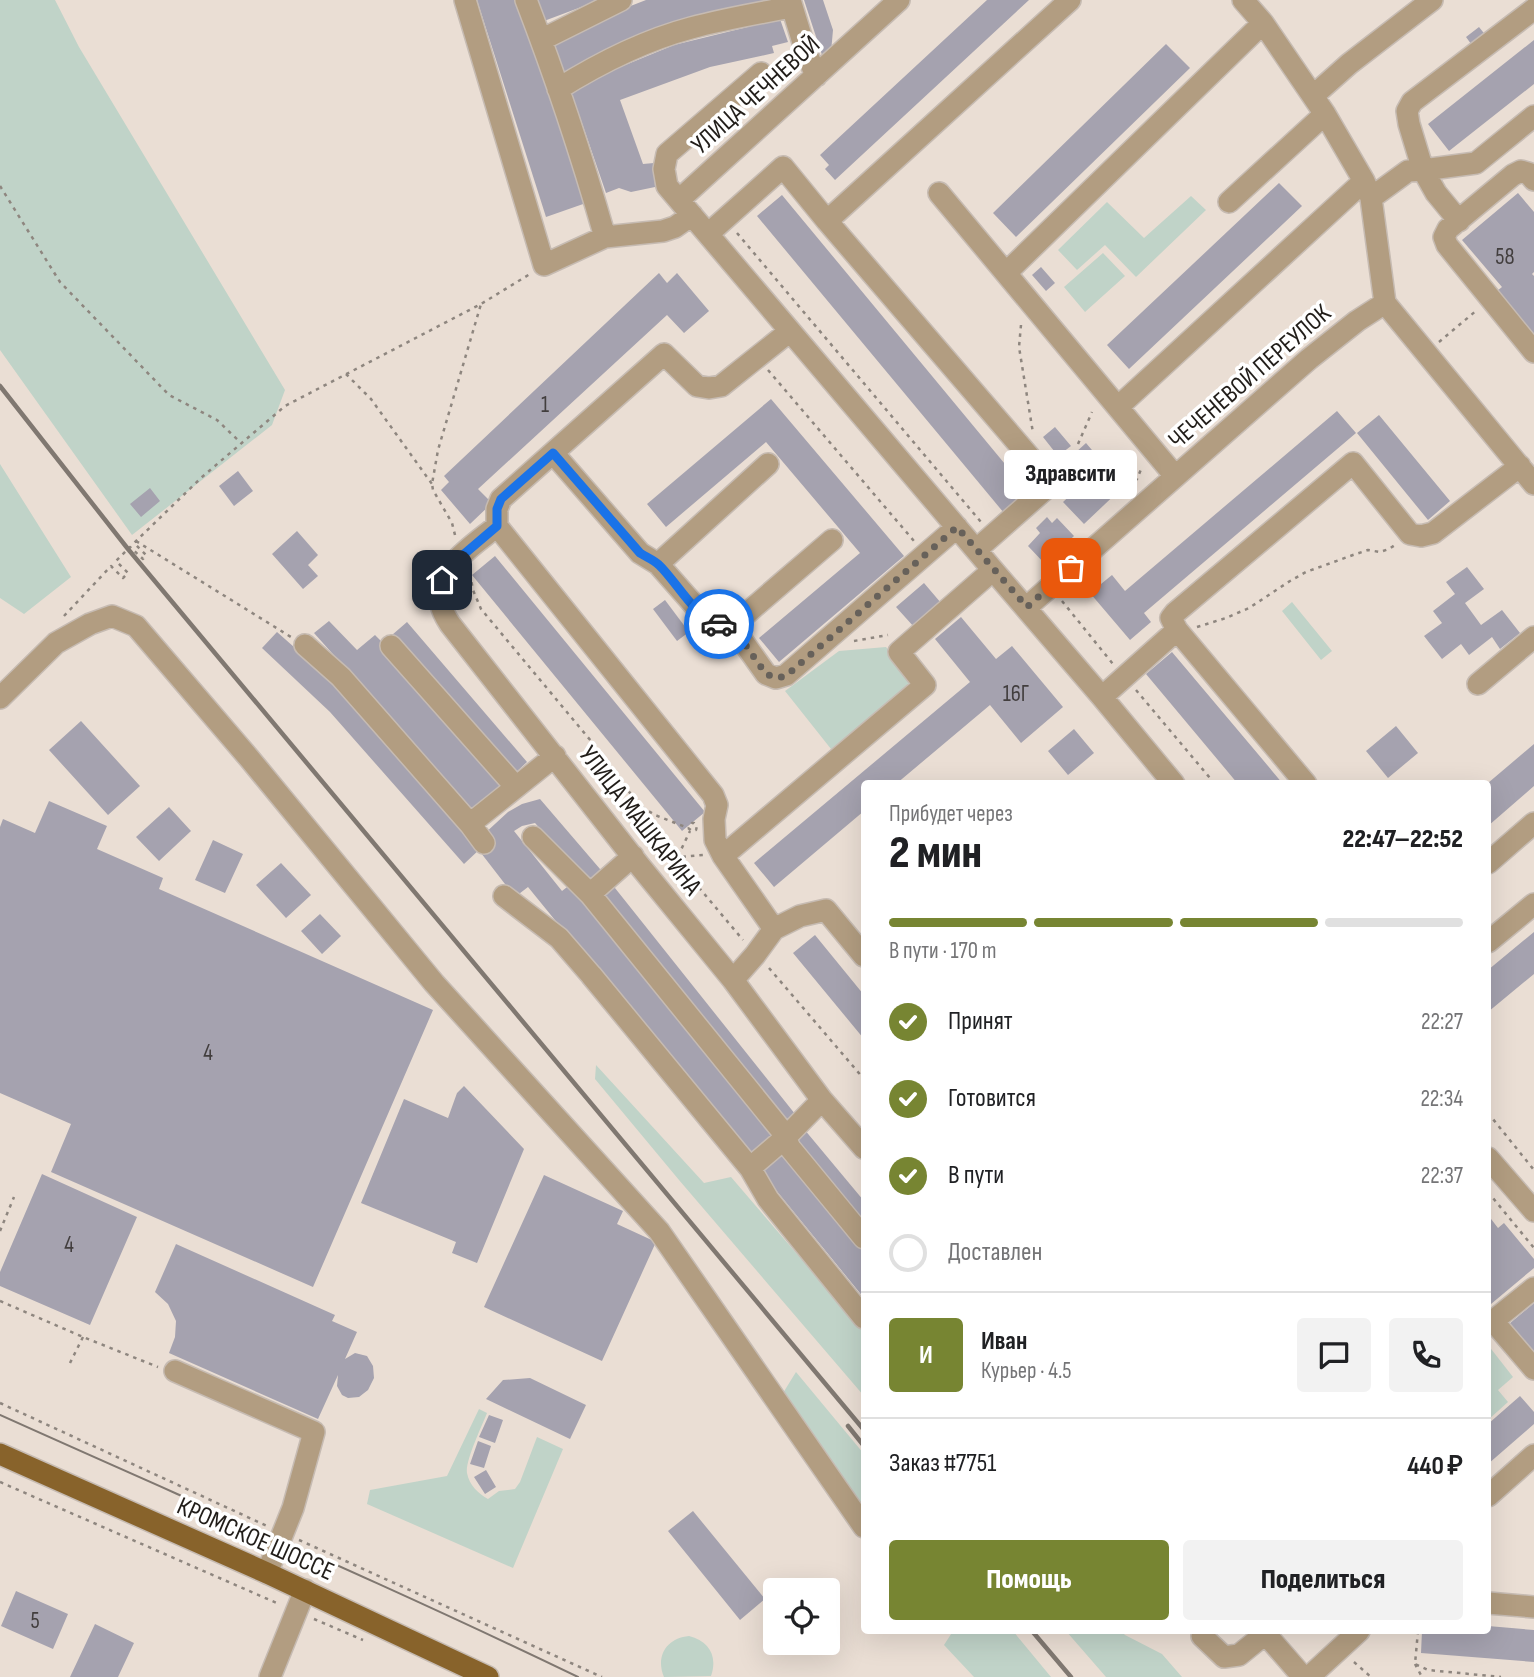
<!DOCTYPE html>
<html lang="ru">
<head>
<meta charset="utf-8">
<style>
	:root { --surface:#fff; --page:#f2f2f2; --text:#202124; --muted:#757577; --line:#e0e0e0; --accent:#778532 }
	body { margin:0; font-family:"Sofia Sans Condensed",sans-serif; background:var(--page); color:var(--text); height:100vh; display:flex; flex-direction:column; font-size:26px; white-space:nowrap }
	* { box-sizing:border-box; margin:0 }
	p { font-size:23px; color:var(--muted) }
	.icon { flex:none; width:38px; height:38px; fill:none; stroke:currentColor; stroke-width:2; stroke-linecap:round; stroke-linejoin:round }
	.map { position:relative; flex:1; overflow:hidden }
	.details { position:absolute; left:861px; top:780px; width:630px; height:854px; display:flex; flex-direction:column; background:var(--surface); border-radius:7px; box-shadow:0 7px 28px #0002 }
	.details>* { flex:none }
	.fabs { position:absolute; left:763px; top:1578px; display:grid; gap:14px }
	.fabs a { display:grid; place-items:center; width:77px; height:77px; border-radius:7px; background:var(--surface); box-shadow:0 7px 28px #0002; font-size:35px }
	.pin { position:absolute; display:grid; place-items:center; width:60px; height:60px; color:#fff; margin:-30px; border-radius:14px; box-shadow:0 4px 10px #0006 }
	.courier { position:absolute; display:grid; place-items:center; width:70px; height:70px; margin:-35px; border:5px solid #1a73e8; border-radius:50%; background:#fff; color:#222; box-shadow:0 2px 9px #0007 }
	.bubble { position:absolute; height:49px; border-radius:7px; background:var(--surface); box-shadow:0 7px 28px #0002; font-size:23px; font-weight:800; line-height:49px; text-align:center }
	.head em { font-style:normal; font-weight:800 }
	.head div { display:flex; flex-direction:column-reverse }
	.head { display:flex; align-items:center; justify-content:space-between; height:119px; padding:0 28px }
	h1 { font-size:46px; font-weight:800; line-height:52px }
	.bar { display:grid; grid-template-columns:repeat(4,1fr); gap:10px 7px; align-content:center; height:84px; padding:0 28px }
	.bar i { height:9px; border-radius:5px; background:var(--line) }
	.bar .active { background:var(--accent) }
	.bar p { grid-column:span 4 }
	.line { display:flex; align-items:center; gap:18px; padding:0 28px; border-top:2px solid var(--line) }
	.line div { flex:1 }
	.round { display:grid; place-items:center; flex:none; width:74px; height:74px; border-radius:7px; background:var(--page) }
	ol { padding:0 28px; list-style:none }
	li { display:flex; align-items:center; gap:21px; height:77px }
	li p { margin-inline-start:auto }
	li .icon { padding:7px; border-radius:50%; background:var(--accent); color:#fff; stroke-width:4 }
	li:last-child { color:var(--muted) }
	li i { width:38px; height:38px; border:4px solid var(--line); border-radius:50% }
	.cta { display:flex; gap:14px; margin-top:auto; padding:14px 28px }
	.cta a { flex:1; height:80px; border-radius:7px; background:var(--accent); color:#fff; font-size:28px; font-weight:800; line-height:80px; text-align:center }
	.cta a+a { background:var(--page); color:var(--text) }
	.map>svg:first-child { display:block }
	.green { fill:#c0d3c8 }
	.building { fill:#a5a2af }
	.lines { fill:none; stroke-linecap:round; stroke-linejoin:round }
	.minor-casing { stroke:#c6bbb2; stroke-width:24 }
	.major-casing { stroke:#c6bbb2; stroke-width:24 }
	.path { stroke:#8e867f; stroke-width:2.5; stroke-dasharray:3.5 5; stroke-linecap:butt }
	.minor { stroke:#b29d81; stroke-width:21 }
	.major { stroke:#88632b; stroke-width:21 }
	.tram { stroke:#807871; stroke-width:2 }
	.rail { stroke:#807871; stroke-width:4.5 }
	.done { stroke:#67615a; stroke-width:7; stroke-dasharray:0 12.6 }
	.route { stroke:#1a73e8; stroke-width:9 }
	.labels { text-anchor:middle; stroke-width:7; stroke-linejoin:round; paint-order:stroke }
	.number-label { font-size:23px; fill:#423e3e }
	.street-label { font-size:26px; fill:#211d19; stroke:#fff }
</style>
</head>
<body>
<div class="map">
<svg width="1534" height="1677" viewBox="0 0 1534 1677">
	<rect width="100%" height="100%" fill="#eaded4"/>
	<!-- green -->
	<path class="green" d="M0,0H55L79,47L285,390L272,425L132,535L0,350Z
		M1191,196L1206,210L1136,277L1105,245L1077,270L1058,250L1107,202L1144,238Z
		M1103,253L1125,276L1085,312L1064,287Z
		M0,464L71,577L24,614L0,598Z
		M1292,602L1332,651L1321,660L1282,611Z
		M886,647L914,682L831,749L785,691L839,651Z
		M596,1065L704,1183L731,1177L864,1332V1396L679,1180L595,1079Z
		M1488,1345L1513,1377L1498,1390L1508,1402L1488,1420Z
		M796,1372L864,1454V1511L783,1393Z
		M479,1409L487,1413C482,1426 465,1461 467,1473C469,1485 479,1494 488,1499L499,1491L515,1489L520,1482L537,1437L563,1449L513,1568L367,1504L370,1490L447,1476Z
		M953,1631H1013L1051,1677H974L944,1645Z
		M1066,1631H1121L1125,1635L1162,1654L1182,1677H1106Z
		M689,1636C709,1641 718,1656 711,1676L664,1677C655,1656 667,1638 689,1636Z"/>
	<!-- building -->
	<path class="building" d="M477,0H518L586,203L546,217Z
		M535,0H600L544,21Z
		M646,0H774L563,78L552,45L610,14Z
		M804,0H823L833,30L831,52L823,58Z
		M987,0H1029L835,180L825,169L829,165L820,155Z
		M780,19L788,42L772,46L774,53L710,67L620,100L643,164L654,163L655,187L631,192L619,188L606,193L571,91L618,68L674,45Z
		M1479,27L1487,37L1474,48L1466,37Z
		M1534,40V84L1449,151L1428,124Z
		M1166,44L1190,68L1016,237L993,213Z
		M1279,183L1302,206L1129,369L1107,345Z
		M1518,193L1534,212V272L1532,274L1534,276V334L1497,291L1502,287L1462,240Z
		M782,195L1029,493L1004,513L757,216Z
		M1041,267L1055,283L1046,291L1032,275Z
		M659,273L667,283L677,273L709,311L684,333L667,315L478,489L492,503L470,524L441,490L449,482L444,476Z
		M771,399L904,556L779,662L759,638L860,553L766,442L666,527L647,504Z
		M1337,411L1356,433L1144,613L1151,622L1130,640L1090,593L1112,575L1125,591Z
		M1379,415L1450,501L1428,520L1357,433Z
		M1055,427L1071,446L1058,456L1043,437Z
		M1086,443L1097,456L1085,467L1074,454Z
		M1103,465L1123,487L1084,524L1063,502Z
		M238,471L253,491L234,506L219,486Z
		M150,488L160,501L141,517L130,504Z
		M1047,517L1052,523L1057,518L1074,536L1045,564L1028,546L1040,533L1036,528Z
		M297,531L318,555L308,565L318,576L303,589L272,554Z
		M495,556L705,812L682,831L472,575Z
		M1467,567L1484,589L1465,603L1481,625L1502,610L1520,633L1500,649L1492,637L1469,655L1461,644L1442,659L1424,636L1442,623L1433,611L1455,594L1446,582Z
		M924,583L941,603L914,627L896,607Z
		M665,600L689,632L677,641L653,609Z
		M961,617L996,659L1012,646L1063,707L1021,743L990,705L896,784H864V811L774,887L754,863L970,682L935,639Z
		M329,621L357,650L375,635L384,644L380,647L506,788L475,813L314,633Z
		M407,622L527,762L512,776L392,635Z
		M277,632L303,655L313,660L481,848L464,864L330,712L262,648Z
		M1172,652L1263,760L1283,784H1238L1146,674Z
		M81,721L140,786L108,815L49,750Z
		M1396,726L1418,753L1388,778L1366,751Z
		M1074,729L1094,753L1068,775L1048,751Z
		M1534,744V786L1488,826V783Z
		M540,799L606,876L592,886L535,823L522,826L514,831L562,891L571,884L776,1135L751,1157L665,1055L528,887L515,897L481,853L492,843L483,835L508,812L522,804Z
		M49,801L107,826L97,849L163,878L159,889L433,1010L313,1287L51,1172L71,1124L0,1093V827L3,819L35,833Z
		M169,807L191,831L159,861L136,837Z
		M213,840L243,854L225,893L195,880Z
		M281,863L311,895L286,918L256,885Z
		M611,883L799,1119L787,1129L598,894Z
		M320,914L341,936L322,954L301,931Z
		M1534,932V974L1488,1012V970Z
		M815,935L864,995V1039L793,953Z
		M464,1086L524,1149L477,1263L452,1253L456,1242L361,1203L404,1099L448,1118L457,1093Z
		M804,1129L864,1201V1227L791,1139Z
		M783,1149L864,1247V1298L762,1173L766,1162Z
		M42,1174L137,1217L90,1325L0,1286V1272Z
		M544,1175L623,1211L617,1224L656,1242L602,1361L484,1307Z
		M1488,1215L1498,1228L1504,1223L1534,1259V1268L1491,1304L1488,1300Z
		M176,1244L335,1315L332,1321L357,1332L345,1359L355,1353L367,1356L373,1366L374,1378L368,1390L359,1397L348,1398L342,1395L337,1386L338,1375L318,1419L169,1353L175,1337L176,1321L168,1304L155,1292Z
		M1534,1303V1354L1509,1324Z
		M530,1378L586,1405L570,1439L486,1399L503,1380Z
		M1520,1396L1534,1412V1424L1488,1464V1424Z
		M489,1415L503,1420L495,1443L479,1437Z
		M478,1441L491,1446L484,1468L470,1464Z
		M486,1470L496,1487L485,1494L474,1477Z
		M693,1511L765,1599L740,1620L668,1531Z
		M16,1591L68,1614L53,1649L1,1626Z
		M95,1624L134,1643L118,1677H70Z
		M1488,1626L1534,1630V1662L1421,1653L1422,1631H1488Z"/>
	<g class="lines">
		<!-- minor casing -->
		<g class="minor-casing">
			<path id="minor" d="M465,0L544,265L605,237L663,231L675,227L692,215
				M526,0C556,78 582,157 605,237
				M790,0L805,49L816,76
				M1243,0L1263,23L1325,114L1364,181L1371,198L1385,303L1534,484
				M1534,9L1412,102L1407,111L1409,124L1423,170L1476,163L1534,116
				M541,40L621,0
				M761,73L667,154L664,169L667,186L993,570L1102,697L1174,784
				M558,89C598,64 646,40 691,28C724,19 758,13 792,7
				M1313,96L1349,64L1432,0
				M1534,180L1528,173L1521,171L1513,175L1448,229L1444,237L1447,245L1534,352
				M939,193L1175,476
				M1371,198L1408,171L1423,170L1436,193L1459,221
				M679,200L899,0
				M1229,202L1325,114
				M827,221L1070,0
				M708,234L783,167L827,221L1052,483L976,550
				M1006,273L1263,23
				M1118,407L1364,181
				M553,453L640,553L658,564L703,615L714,622L732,626L766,674L776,678L786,675L957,527
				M497,526C474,545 433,569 441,604C442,611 446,618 450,624L639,865L733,980L822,1100L864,1148
				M658,564L768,464
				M1027,607L1309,359L1357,321L1385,303
				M732,626L832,540
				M1177,630L1306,784
				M305,645L341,677L470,824L555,756
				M391,646L515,786
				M1478,684L1534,637
				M1102,697L1177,630L1171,618L1175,613L1353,463L1410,534L1421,536L1433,533L1520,466
				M0,698L56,643L90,624L112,616L136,626L249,758L434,983L659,1231L864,1527
				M470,824L484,843
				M533,837L590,894L633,856
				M723,856L925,685L899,652L993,570
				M1488,863L1534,823
				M590,894L782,1131L790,1148L864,1238
				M504,896L559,938L591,975L750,1168L768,1199L864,1318
				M774,929L723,856L715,840L714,819L717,805L713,795L497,526V509L501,499L664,354L697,386L709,388L721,386L790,331
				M1488,942L1534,904
				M733,980L755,955L774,929L800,916L826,910L864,956
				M1488,1158L1534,1211
				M750,1168L785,1138L822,1100
				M1534,1288L1493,1321L1534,1369
				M175,1371L314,1432L293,1508L267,1573
				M1488,1496L1534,1455
				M1488,1603L1534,1607
				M1263,1631L1303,1677
				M1202,1636L1224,1657L1239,1655L1265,1634
				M270,1677L305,1590
				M1309,1677L1359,1631"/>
		</g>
		<!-- major casing -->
		<g class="major-casing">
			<path id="major" d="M0,1454L267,1573L488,1677"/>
		</g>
		<!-- path -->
		<path class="path" d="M0,186L60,282L169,395L217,420L241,443
			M737,233L981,522
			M1021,325L1019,347L1033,433
			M1439,342L1477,310
			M768,370L914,541
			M346,374L371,399L432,484
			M1078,444L1092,412
			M1129,487L1137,479L1142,467
			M455,535L452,523L433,490L432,484L438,450L481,304
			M136,541L291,637
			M470,574L473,590L481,609L596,747L630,793L669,852L743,940
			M1062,601L1113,664
			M64,616L111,566L123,578L128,573L116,561L130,547L143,559L146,555L134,543L202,477L285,406L481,304L530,274
			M1197,627L1226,618L1249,608L1290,581L1306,572L1353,555L1368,550L1380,552L1389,549L1395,545
			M854,641L888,635
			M1136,690L1215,784
			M603,790L625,797L655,815L688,828L692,831L696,830L697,826L694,823H692L688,828
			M678,856L690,831
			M657,859L703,855
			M769,968L864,1079
			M1488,1113L1534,1170
			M1488,1192L1534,1248
			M0,1231L14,1197
			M0,1301L83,1337L158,1367
			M70,1363L83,1337
			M0,1403L267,1526
			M0,1482L279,1604
			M299,1540L602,1677
			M314,1619L363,1640
			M1418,1631L1415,1664L1428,1670L1501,1677
			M1354,1662L1371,1677
			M1415,1664L1422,1677"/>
		<!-- minor -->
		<use href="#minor" class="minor"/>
		<!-- major -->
		<use href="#major" class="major"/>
		<!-- tram -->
		<path class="tram" d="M0,1415C193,1502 388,1585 578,1677"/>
		<!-- rail -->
		<path class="rail" d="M0,386L128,549L864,1430
			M848,1426L864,1446
			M1032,1631L1071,1677"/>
	</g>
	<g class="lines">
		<!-- done -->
		<path class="done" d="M719,624L732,626L766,674L776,678L786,676L957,527L1027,607L1071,568"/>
		<!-- route -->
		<path class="route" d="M442,580L456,561L497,526V509L501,499L553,453L640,553C646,557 654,560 659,565C677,582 695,618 719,624"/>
	</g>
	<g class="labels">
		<!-- number labels -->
		<g class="number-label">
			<text x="1505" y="264">58</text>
			<text x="545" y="412">1</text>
			<text x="1016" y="701">16Г</text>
			<text x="208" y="1060">4</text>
			<text x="69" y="1252">4</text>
			<text x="35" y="1628">5</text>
		</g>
		<!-- street labels -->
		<g class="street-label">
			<text transform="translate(755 94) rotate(-42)" y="9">УЛИЦА ЧЕЧНЕВОЙ</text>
			<text transform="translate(1249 376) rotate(-41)" y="9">ЧЕЧЕНЕВОЙ ПЕРЕУЛОК</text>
			<text transform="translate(641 820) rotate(52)" y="9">УЛИЦА МАШКАРИНА</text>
			<text transform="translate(256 1538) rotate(24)" y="9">КРОМСКОЕ ШОССЕ</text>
		</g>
	</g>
</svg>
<div class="fabs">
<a><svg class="icon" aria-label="locate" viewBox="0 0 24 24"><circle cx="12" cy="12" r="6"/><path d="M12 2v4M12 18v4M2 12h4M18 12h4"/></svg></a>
</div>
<div class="pin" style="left:1071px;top:568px;background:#ea580c"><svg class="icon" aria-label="bag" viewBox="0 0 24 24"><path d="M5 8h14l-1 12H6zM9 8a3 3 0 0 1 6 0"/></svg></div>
<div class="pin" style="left:442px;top:580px;background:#1f2937"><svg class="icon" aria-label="home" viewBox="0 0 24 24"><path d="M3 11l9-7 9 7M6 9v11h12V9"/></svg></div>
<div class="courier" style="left:719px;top:624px"><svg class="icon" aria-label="car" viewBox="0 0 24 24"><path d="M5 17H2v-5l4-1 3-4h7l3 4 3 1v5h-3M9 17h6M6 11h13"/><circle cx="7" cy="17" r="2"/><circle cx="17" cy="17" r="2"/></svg></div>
<div class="bubble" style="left:1004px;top:450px;width:133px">Здравсити</div>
<section class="details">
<div class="head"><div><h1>2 мин</h1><p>Прибудет через</p></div><em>22:47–22:52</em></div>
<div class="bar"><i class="active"></i><i class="active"></i><i class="active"></i><i></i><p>В пути · 170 m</p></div>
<ol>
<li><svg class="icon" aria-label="check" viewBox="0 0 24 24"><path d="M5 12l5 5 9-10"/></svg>Принят<p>22:27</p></li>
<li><svg class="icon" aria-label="check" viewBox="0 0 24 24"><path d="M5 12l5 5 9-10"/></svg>Готовится<p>22:34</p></li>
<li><svg class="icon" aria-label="check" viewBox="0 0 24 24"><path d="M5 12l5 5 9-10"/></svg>В пути<p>22:37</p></li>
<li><i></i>Доставлен</li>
</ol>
<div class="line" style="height:126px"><b class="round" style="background:var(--accent);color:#fff">И</b><div><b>Иван</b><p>Курьер · 4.5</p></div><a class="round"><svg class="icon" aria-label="chat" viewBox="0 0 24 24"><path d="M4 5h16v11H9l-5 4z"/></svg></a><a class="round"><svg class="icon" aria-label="phone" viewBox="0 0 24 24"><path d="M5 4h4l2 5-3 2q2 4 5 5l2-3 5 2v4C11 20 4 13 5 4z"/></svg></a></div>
<div class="line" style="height:91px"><div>Заказ #7751</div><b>440 ₽</b></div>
<div class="cta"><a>Помощь</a><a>Поделиться</a></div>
</section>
</div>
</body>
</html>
